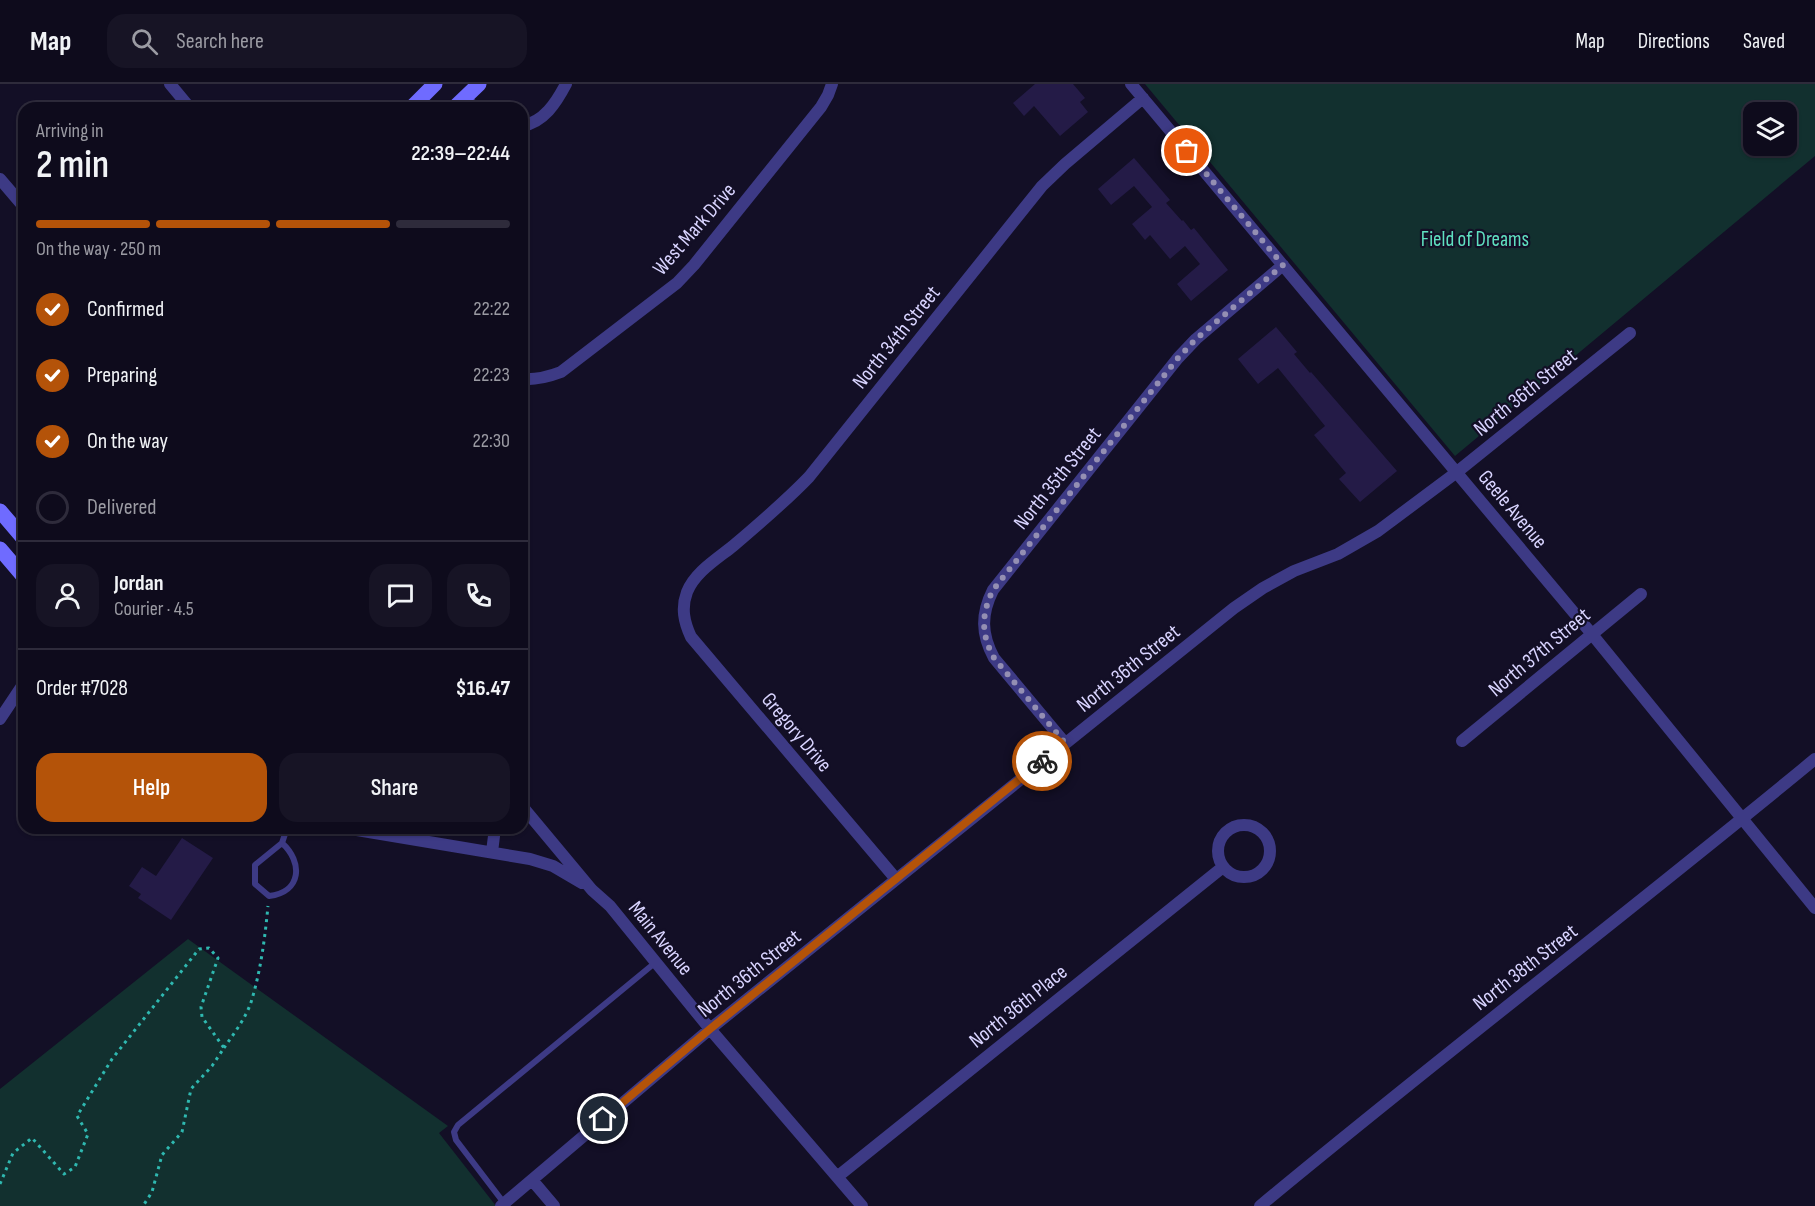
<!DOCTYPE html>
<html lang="en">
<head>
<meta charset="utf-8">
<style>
	:root { --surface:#0e0b1c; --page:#171425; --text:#f1f3f6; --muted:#9b9ba3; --line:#2e2b3b; --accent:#b45309 }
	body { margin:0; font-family:"Sofia Sans Condensed",sans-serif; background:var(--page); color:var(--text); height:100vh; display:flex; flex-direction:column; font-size:22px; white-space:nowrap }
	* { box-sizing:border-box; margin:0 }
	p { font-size:20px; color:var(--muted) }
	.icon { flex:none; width:33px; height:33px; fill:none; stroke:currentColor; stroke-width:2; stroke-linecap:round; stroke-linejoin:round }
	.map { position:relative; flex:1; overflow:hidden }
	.details { position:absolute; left:18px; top:18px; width:510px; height:732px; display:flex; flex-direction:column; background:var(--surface); border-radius:18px; box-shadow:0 2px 4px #0004,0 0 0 2px var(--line) }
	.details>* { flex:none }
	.controls { position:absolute; left:1743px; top:18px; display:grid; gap:12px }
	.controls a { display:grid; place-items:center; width:54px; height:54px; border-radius:12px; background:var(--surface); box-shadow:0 2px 4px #0004,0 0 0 2px var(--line); font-size:30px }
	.pin { position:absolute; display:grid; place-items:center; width:51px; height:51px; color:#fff; margin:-26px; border:3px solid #fff; border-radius:50%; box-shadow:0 2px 6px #0007 }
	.courier { position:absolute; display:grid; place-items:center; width:60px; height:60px; margin:-30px; border:4px solid #b45309; border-radius:50%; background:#fff; color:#222; box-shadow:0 2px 8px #0007 }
	.headline em { font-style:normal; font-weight:600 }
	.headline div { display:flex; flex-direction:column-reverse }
	.headline { display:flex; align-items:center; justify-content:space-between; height:102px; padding:0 18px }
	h1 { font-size:39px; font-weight:600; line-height:45px }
	.bar { display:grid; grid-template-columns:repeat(4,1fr); gap:9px 6px; align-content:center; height:72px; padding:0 18px }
	.bar i { height:8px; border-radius:4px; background:var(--line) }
	.bar .selected { background:var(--accent) }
	.bar p { grid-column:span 4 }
	.line { display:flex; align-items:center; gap:15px; padding:0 18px; border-top:2px solid var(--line) }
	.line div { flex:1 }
	.round { display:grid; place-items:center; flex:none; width:63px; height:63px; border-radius:18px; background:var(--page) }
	ol { padding:0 18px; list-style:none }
	li { display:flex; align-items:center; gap:18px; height:66px }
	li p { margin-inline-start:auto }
	li .icon { padding:6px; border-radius:50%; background:var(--accent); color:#fff; stroke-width:4 }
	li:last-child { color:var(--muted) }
	li i { width:33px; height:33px; border:3px solid var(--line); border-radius:50% }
	.primary-button { display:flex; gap:12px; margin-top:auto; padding:12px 18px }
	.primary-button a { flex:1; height:69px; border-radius:18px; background:var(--accent); color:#fff; font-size:24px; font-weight:600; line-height:69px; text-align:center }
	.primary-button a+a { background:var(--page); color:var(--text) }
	header { display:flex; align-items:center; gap:36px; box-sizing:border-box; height:84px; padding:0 30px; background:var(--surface); border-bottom:2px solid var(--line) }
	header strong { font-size:28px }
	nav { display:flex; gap:33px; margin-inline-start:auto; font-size:21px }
	.search { width:420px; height:54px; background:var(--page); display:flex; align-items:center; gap:15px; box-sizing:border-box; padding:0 21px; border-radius:18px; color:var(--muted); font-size:22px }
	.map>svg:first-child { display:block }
	.green { fill:#12302f; fill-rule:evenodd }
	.building { fill:#241b47 }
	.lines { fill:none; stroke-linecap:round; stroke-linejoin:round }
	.path { stroke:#2fb8b0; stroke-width:3; stroke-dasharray:3 4.5; stroke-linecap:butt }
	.lane { stroke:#3d3a85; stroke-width:6 }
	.street { stroke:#3d3a85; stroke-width:12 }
	.secondary { stroke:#6f6bff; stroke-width:15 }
	.done { stroke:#948fb3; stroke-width:6; stroke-dasharray:0 10.8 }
	.route { stroke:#b45309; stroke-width:8 }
	.labels { text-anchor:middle; stroke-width:4.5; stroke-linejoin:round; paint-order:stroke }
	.street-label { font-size:21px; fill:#d9d4ff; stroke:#130f26 }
	.park-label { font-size:21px; fill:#5fe0c0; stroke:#130f26 }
</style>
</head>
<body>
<header>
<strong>Map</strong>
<div class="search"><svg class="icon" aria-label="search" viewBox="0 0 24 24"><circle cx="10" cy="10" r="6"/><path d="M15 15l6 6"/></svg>Search here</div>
<nav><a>Map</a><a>Directions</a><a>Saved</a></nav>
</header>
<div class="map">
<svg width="1815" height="1122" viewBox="0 0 1815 1122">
	<rect width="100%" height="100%" fill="#130f26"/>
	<!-- green -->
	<path class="green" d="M1145,0H1815V72L1455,372ZM1754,28H1786V62H1754Z
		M188,855L448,1042L439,1049L496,1122H0V1005Z"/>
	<!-- building -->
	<path class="building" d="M1035,0H1073L1085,14L1080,18L1088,28L1060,52L1034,22L1024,32L1013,19Z
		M1134,74L1170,116L1166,119L1182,137L1183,136L1191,146L1194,144L1228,186L1191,217L1177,200L1200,180L1185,162L1170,175L1150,151L1145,156L1132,140L1152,123L1134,102L1111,121L1098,105Z
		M1276,243L1297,268L1294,270L1310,289L1311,288L1397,387L1360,418L1339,395L1346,389L1314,351L1325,342L1278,284L1258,300L1238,275Z
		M182,754L213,774L171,836L138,814L141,810L129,802L142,783L156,792Z"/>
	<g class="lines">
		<!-- path -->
		<path class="path" d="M224,964C234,949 247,933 252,915C261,885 265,853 268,822
			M0,1100L13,1069L32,1054L64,1090L75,1083L88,1050L77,1032L112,975L199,865L209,864L218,874L201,923L202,933L224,964L212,982L191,1005L182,1048L162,1071L152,1108L143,1122"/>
		<!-- lane -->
		<path class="lane" d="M282,759C303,778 302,808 269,812L255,800V781L282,759L287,744
			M504,1119L456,1056L454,1048L458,1041L656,878"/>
		<!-- street -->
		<path class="street" d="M170,0L190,24
			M1131,0L1591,549L1815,824
			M465,14L475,24
			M522,42C544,38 556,19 566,0
			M0,95L24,123
			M522,295C537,296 548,293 561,288L677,199L694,181L821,23L828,11L832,0
			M0,635L24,599
			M1462,657L1641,510
			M1065,659L994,574C981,550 981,530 993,506L1178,274L1196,255L1283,181
			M522,722L592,806L610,822L710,945L862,1122
			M1218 767a26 26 0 1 1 52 0a26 26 0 1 1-52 0Z
			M345,744L530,775L553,782L582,799
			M492,768L495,744
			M896,795L691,553C684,538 681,524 687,508C695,488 717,475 733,462C759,440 785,418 809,393L1042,102L1065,80L1143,14
			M837,1093L1223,783
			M532,1096L554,1122
			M501,1122L710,945L1234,524L1263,504L1294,487L1338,470L1378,447L1457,388L1630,249
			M1260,1122C1443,970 1632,826 1815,675"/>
		<!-- secondary -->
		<path class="secondary" d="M411,24L435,0
			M454,24L479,0
			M0,427L24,455
			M0,465L24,493"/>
	</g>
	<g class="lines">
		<!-- done -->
		<path class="done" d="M1042,677L1065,659L994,574C981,551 981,530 993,506L1178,274L1196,255L1283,181L1187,67"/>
		<!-- route -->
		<path class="route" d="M603,1035L710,945L1042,677"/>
	</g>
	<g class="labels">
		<!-- street labels -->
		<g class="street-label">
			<text transform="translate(694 145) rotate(-49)" y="7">West Mark Drive</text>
			<text transform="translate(896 253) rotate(-51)" y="7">North 34th Street</text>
			<text transform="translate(1525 308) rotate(-39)" y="7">North 36th Street</text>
			<text transform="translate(1057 394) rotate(-51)" y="7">North 35th Street</text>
			<text transform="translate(1513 425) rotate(50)" y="7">Geele Avenue</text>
			<text transform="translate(1539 568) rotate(-40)" y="7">North 37th Street</text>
			<text transform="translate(1128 584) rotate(-39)" y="7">North 36th Street</text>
			<text transform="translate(797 648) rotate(50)" y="7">Gregory Drive</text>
			<text transform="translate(661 854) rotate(51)" y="7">Main Avenue</text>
			<text transform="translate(1525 883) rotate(-38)" y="7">North 38th Street</text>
			<text transform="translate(749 889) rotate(-39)" y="7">North 36th Street</text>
			<text transform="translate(1018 922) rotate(-39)" y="7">North 36th Place</text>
		</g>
		<!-- park labels -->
		<g class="park-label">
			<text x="1475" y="162">Field of Dreams</text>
		</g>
	</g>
</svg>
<div class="controls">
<a><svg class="icon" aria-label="layers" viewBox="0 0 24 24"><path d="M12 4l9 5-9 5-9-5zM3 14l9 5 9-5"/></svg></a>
</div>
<div class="pin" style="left:1187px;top:67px;background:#ea580c"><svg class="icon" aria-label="bag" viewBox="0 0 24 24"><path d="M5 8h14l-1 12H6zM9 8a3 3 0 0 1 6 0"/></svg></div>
<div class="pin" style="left:603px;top:1035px;background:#1f2937"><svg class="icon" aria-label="home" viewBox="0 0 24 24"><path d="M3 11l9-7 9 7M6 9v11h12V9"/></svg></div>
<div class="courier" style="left:1042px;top:677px"><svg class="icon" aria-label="bike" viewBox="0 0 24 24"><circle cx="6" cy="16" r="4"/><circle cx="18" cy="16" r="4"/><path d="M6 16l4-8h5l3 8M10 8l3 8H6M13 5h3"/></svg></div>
<section class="details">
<div class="headline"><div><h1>2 min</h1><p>Arriving in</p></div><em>22:39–22:44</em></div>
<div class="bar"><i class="selected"></i><i class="selected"></i><i class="selected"></i><i></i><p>On the way · 250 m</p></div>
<ol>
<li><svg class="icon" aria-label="check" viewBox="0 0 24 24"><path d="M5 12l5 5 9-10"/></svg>Confirmed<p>22:22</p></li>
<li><svg class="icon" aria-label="check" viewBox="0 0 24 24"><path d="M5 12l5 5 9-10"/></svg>Preparing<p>22:23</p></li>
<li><svg class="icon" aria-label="check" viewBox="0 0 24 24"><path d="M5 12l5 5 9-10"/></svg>On the way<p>22:30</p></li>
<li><i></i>Delivered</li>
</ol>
<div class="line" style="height:108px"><a class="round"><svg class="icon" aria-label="person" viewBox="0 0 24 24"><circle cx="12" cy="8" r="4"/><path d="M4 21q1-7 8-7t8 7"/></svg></a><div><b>Jordan</b><p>Courier · 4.5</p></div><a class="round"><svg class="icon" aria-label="chat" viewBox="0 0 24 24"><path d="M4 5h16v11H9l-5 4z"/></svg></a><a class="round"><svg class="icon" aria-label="phone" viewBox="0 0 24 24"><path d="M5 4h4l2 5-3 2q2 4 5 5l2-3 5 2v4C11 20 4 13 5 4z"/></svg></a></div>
<div class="line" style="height:78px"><div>Order #7028</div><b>$16.47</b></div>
<div class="primary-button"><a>Help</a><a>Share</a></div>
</section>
</div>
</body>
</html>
